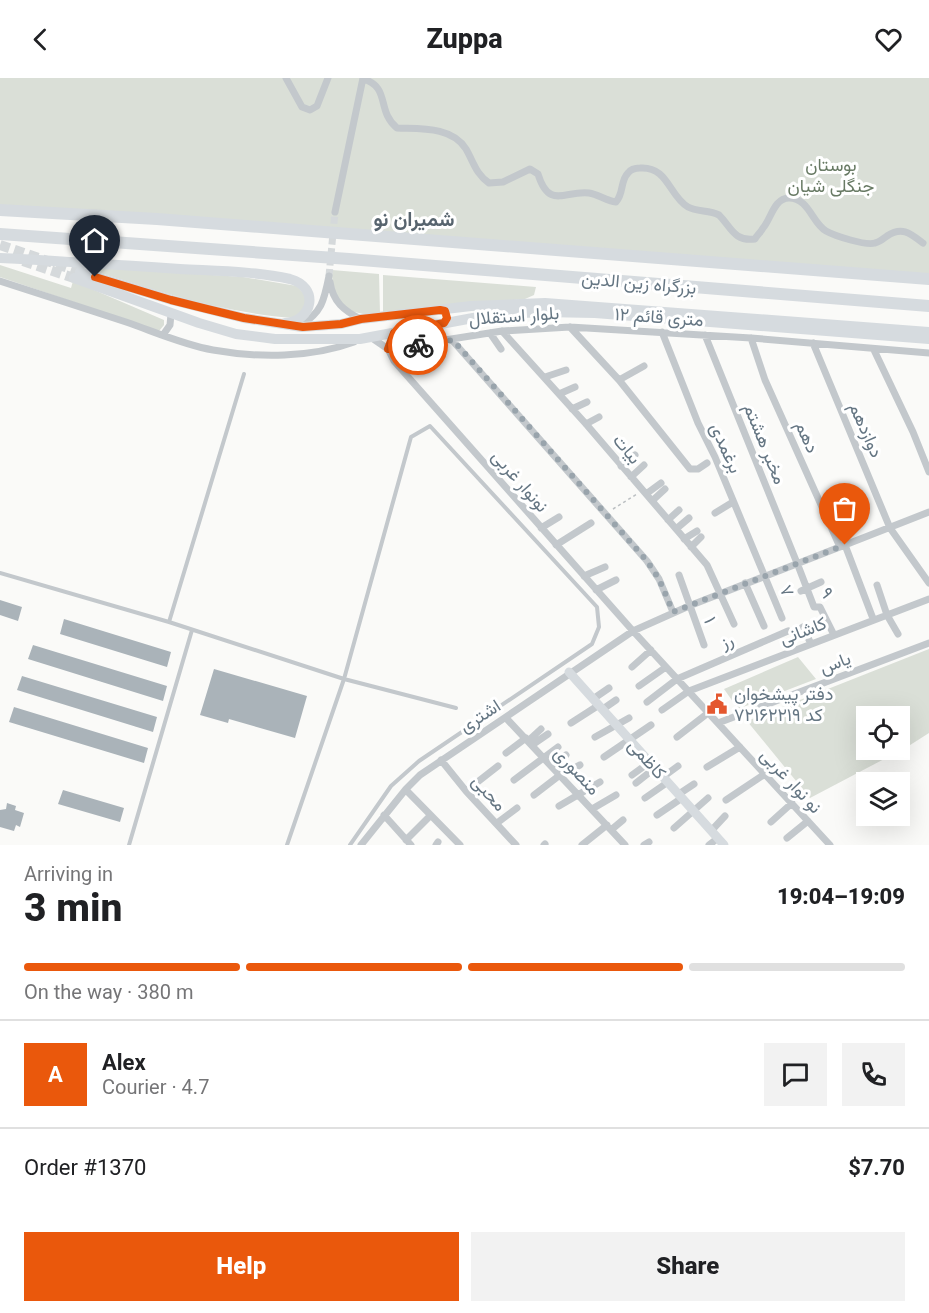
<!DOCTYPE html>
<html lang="en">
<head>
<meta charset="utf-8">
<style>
	:root { --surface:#fff; --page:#f2f2f2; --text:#202124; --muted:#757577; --line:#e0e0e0; --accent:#ea580c }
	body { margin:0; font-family:Roboto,Vazirmatn,sans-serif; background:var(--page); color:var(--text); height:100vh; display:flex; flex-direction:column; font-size:22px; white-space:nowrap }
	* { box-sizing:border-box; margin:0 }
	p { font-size:20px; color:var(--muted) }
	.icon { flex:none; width:33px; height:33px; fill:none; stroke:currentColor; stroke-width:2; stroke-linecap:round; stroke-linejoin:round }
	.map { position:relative; height:767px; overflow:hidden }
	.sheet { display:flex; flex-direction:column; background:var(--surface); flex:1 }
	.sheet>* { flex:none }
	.buttons { position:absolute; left:856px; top:628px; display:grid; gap:12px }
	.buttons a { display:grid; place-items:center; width:54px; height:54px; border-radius:0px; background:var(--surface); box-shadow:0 6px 24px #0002; font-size:30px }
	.pin { position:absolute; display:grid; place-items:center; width:51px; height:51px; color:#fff; margin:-62px -26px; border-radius:50% 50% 50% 0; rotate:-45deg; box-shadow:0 0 6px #0007 }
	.pin .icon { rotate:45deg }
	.courier { position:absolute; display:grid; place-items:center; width:60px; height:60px; margin:-30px; border:4px solid #ea580c; border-radius:50%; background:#fff; color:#222; box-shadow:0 2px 8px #0007 }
	.summary em { font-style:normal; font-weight:800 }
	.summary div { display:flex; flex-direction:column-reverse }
	.summary { display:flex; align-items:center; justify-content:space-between; height:102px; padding:0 24px }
	h1 { font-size:39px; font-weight:800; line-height:45px }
	.bar { display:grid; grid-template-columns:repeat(4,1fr); gap:9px 6px; align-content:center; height:72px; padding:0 24px }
	.bar i { height:8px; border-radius:4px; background:var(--line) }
	.bar .selected { background:var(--accent) }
	.bar p { grid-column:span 4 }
	.line { display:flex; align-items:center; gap:15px; padding:0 24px; border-top:2px solid var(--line) }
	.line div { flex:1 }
	.round { display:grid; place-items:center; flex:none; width:63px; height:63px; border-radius:0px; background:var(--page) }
	.primary-button { display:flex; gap:12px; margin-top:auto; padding:12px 24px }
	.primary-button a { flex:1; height:69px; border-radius:0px; background:var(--accent); color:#fff; font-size:24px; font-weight:800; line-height:69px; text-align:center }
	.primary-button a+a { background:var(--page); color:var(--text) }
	header { display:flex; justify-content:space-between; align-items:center; height:78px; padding:0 24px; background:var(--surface); font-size:27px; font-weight:800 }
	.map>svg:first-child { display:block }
	.green { fill:#dadfd7; fill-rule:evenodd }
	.building { fill:#aab3b9 }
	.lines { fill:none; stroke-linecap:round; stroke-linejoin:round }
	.street-tunnel { stroke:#d5d9db; stroke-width:7; stroke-dasharray:7 3.5; stroke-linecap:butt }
	.primary-tunnel { stroke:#d5d9db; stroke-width:10; stroke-dasharray:10 5; stroke-linecap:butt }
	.path { stroke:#bbbfc2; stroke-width:1.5; stroke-dasharray:3 3; stroke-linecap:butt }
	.lane { stroke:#c3c8cc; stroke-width:4 }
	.street { stroke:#c3c8cc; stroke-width:7 }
	.secondary { stroke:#d6dbdf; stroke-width:9 }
	.primary { stroke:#d6dbdf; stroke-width:10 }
	.highway { stroke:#d6dbdf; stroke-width:12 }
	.done { stroke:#99a4ac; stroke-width:6; stroke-dasharray:0 10.8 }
	.route { stroke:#ea580c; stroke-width:8 }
	.labels { text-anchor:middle; stroke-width:6; stroke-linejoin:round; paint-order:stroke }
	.park-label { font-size:18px; fill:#687a64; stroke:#fff }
	.street-label { font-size:18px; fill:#657683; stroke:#fff }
	.poi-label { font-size:18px; fill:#657683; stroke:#fff; text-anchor:start }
	.neighbourhood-label { font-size:20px; font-weight:bold; fill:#57646e; stroke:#fff }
</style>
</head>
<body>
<header><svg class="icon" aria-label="back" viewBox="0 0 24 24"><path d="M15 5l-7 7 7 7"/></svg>Zuppa<svg class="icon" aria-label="heart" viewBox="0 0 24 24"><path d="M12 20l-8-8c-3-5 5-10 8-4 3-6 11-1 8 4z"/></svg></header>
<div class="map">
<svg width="929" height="767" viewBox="0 0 929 767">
	<rect width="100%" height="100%" fill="#fafaf8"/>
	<!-- green -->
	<path class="green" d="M0,0H929V202L0,135Z
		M0,187L71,210L73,203L164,242V247L159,253L0,199Z
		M78,188L243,199L297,208L305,217V230L294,240C219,235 149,210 78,188Z
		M332,192L379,196L380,235C373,235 366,237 359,235C340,232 331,210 332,192Z
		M383,197L536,209L534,217L525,221L383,234Z
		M929,571V655L907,669L810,720L747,643ZM867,639H900V672H867Z
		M798,579L816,601L738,631L724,611Z"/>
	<!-- building -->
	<path class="building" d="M0,522L22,529L18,543L0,537Z
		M64,541L171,574L167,589L60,556Z
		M33,567L167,608L163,623L28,581Z
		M214,591L307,618L295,660L229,641L228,645L200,637Z
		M22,598L157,639L153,654L17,612Z
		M14,629L148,670L144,685L9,644Z
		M63,712L124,730L120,744L58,726Z
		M7,725L16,728L15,732L24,735L20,749L16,747L14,753L0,749V732L6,731Z"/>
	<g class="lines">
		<!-- street-tunnel -->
		<path class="street-tunnel" d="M329,198L335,134"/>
		<!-- primary-tunnel -->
		<path class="primary-tunnel" d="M0,167L80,194
			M23,183L74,200"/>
		<!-- path -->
		<path class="path" d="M613,431L637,416"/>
		<!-- lane -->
		<path class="lane" d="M0,495L169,544L344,601L456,630
			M169,544L244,296
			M129,767L192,552
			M287,767L344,601L411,359L430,348L597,529L599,549L592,566L419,683L391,708L350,767"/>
		<!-- street -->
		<path class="street" d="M286,0L302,29L310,32L317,28L328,0
			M363,1C391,9 376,33 397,50C419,51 452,48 466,71C474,85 476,96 489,105L503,104L530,91L538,96C549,132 565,112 589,115C598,116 606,123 616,124C624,115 620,103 628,95C631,91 636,90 640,90C668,88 669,118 688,129C697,134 709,132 719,137C731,149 734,164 755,161C757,157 761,154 763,150C771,141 774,120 789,120C809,120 812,145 826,153C835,158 866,168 875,165C880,164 883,161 887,158C902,148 910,155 923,165
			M335,134L363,0
			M0,203C42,217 84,230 126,244C155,254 184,267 213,272C258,280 311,280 354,264
			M330,204C333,224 344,233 361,241
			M300,248C322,234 324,223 329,198
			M570,249L619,302L690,391H698L707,385
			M502,253L586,346L707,487L734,546
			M662,254L698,345L715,379L782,540
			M490,255L501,271
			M163,257L170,247L171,236
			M705,257L797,485
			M372,260L388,271L394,283L633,553L830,767
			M751,260L765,302L840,469
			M452,262L647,483L659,501L673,534
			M813,265L890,450L929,505
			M388,271L502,253L570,249L751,260L929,275
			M874,272L913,354L929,394
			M545,299L566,292
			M619,302L644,288
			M559,316L575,309
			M572,331L587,324
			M586,346L599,339
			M621,388L635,377
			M631,399L644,387
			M646,416L661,405
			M652,423L665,411
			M715,435L733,424
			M668,442L679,432
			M541,450L559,439
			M676,451L689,440
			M684,461L697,453
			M556,467L591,445
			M845,467L872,538
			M691,469L701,459
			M799,490L814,529H820L834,557
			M679,497L704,567
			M584,498L605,489
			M745,505L764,548
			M877,507L887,537L898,556
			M596,512L616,502
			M801,513L821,504
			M800,551L803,549L811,566
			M632,589L651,572
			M639,608L666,589
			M593,621L609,610
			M647,624L677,601L788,553
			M603,631L616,622
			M662,632L689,613L929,521
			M506,640L625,767
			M571,645L599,627
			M718,645L929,565
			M595,659L629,640
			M677,659L708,635
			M528,663L541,651
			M532,667L548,656
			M506,675L526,660
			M604,679L651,647
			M441,682L466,713L516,767
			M552,689L566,677
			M707,689L740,669
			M632,697L650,684
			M663,699L678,688
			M514,702L558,669
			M636,705L655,690
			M407,713L460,767
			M466,713L498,688
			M679,716L694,706
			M534,717L560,697L580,687
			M645,720L668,704
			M726,722L765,696
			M559,728L600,704
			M592,731L616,717
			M384,737L411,767
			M657,737L682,720
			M771,744L792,725
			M497,745L517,730
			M674,750L708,720
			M611,752L623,742
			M711,753L725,738
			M787,760L808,743
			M406,762L430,738
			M361,767L406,711L420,697L633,553L689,528L929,434
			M436,767L438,764
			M544,767L545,766
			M582,767L607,747
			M644,767L649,764
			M709,767L718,760"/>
		<!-- secondary -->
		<path class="secondary" d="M569,594L724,767"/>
		<!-- primary -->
		<path class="primary" d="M0,180C60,183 120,187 180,191C216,193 254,193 290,201C320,209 313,243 285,245
			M80,194L172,222L244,240L302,249L341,246L361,241L471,228L545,225L929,254
			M74,200L199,245L236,256L275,261H360L473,240L502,236L543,234L595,235L929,261"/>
		<!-- highway -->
		<path class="highway" d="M0,132L157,141L929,201
			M0,156L349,181L929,228"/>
	</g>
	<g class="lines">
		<!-- done -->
		<path class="done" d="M418,267L453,262L647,483L659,501L673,534L845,467"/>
		<!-- route -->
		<path class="route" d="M95,199L171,222L207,231L244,240L303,249L341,246L361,241L440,232L445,233L447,240L444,245L394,255L388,271L418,267"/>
	</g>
	<!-- icons -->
	<defs>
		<g id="civic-bare" transform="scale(1.62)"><path d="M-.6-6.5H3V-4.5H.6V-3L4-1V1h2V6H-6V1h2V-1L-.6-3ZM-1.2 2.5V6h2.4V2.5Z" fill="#e4572e" stroke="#fff" stroke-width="2.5" paint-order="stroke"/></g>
	</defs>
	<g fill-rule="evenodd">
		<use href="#civic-bare" x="717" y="626"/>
	</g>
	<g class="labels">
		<!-- park labels -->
		<g class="park-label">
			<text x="831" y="93">بوستان<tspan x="831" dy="21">جنگلی شیان</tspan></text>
		</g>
		<!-- street labels -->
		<g class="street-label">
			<text transform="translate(639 205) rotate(5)" y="6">بزرگراه زین الدین</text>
			<text transform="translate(514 238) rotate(-4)" y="6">بلوار استقلال</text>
			<text transform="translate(659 239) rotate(4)" y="6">۱۲ متری قائم</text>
			<text transform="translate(866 352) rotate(66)" y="6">دوازدهم</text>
			<text transform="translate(807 359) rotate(66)" y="6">دهم</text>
			<text transform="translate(765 366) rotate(68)" y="6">مخبر هشتم</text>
			<text transform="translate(726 370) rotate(66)" y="6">برغمدی</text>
			<text transform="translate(627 371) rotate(50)" y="6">بیات</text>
			<text transform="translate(520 403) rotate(49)" y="6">نونوار غربی</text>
			<text transform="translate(787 513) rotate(66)" y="6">۷</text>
			<text transform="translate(827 515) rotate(54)" y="6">۹</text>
			<text transform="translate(710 542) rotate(69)" y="6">۱</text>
			<text transform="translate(803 553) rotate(-21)" y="6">کاشانی</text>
			<text transform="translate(727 563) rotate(-23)" y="6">رز</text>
			<text transform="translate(835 585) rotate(-21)" y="6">یاس</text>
			<text transform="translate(480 638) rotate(-33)" y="6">اشتری</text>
			<text transform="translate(647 681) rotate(48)" y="6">کاظمی</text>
			<text transform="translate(577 693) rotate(47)" y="6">منصوری</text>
			<text transform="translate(791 703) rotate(47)" y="6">نو نوار غربی</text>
			<text transform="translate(489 715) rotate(48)" y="6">محبی</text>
		</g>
		<!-- poi labels -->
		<g class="poi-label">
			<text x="734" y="622">دفتر پیشخوان<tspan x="734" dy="21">کد ۷۲۱۶۲۲۱۹</tspan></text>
		</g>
		<!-- neighbourhood labels -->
		<g class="neighbourhood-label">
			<text x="414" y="148">شمیران نو</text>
		</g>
	</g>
</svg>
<div class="buttons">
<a><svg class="icon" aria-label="locate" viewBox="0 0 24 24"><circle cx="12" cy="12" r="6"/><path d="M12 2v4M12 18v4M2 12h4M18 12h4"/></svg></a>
<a><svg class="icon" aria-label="layers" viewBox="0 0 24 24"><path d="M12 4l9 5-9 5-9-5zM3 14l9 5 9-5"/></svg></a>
</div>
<div class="pin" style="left:845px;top:467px;background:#ea580c"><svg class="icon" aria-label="bag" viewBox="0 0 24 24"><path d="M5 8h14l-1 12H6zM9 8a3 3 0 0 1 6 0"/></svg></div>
<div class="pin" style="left:95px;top:199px;background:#1f2937"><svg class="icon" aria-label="home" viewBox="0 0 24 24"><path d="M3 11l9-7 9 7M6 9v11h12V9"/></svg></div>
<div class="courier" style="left:418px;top:267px"><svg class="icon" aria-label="bike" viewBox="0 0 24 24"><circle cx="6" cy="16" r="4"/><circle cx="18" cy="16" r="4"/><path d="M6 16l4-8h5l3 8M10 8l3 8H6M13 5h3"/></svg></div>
</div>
<section class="sheet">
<div class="summary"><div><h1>3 min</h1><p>Arriving in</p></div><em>19:04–19:09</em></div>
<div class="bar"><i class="selected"></i><i class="selected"></i><i class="selected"></i><i></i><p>On the way · 380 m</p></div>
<div class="line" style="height:108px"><b class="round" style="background:var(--accent);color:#fff">A</b><div><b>Alex</b><p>Courier · 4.7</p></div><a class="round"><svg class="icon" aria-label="chat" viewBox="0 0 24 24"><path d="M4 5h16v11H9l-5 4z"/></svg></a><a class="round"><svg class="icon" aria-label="phone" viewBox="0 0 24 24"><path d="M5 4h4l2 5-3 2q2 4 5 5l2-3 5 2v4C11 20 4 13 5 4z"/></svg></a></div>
<div class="line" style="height:78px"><div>Order #1370</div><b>$7.70</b></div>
<div class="primary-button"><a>Help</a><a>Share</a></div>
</section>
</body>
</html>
